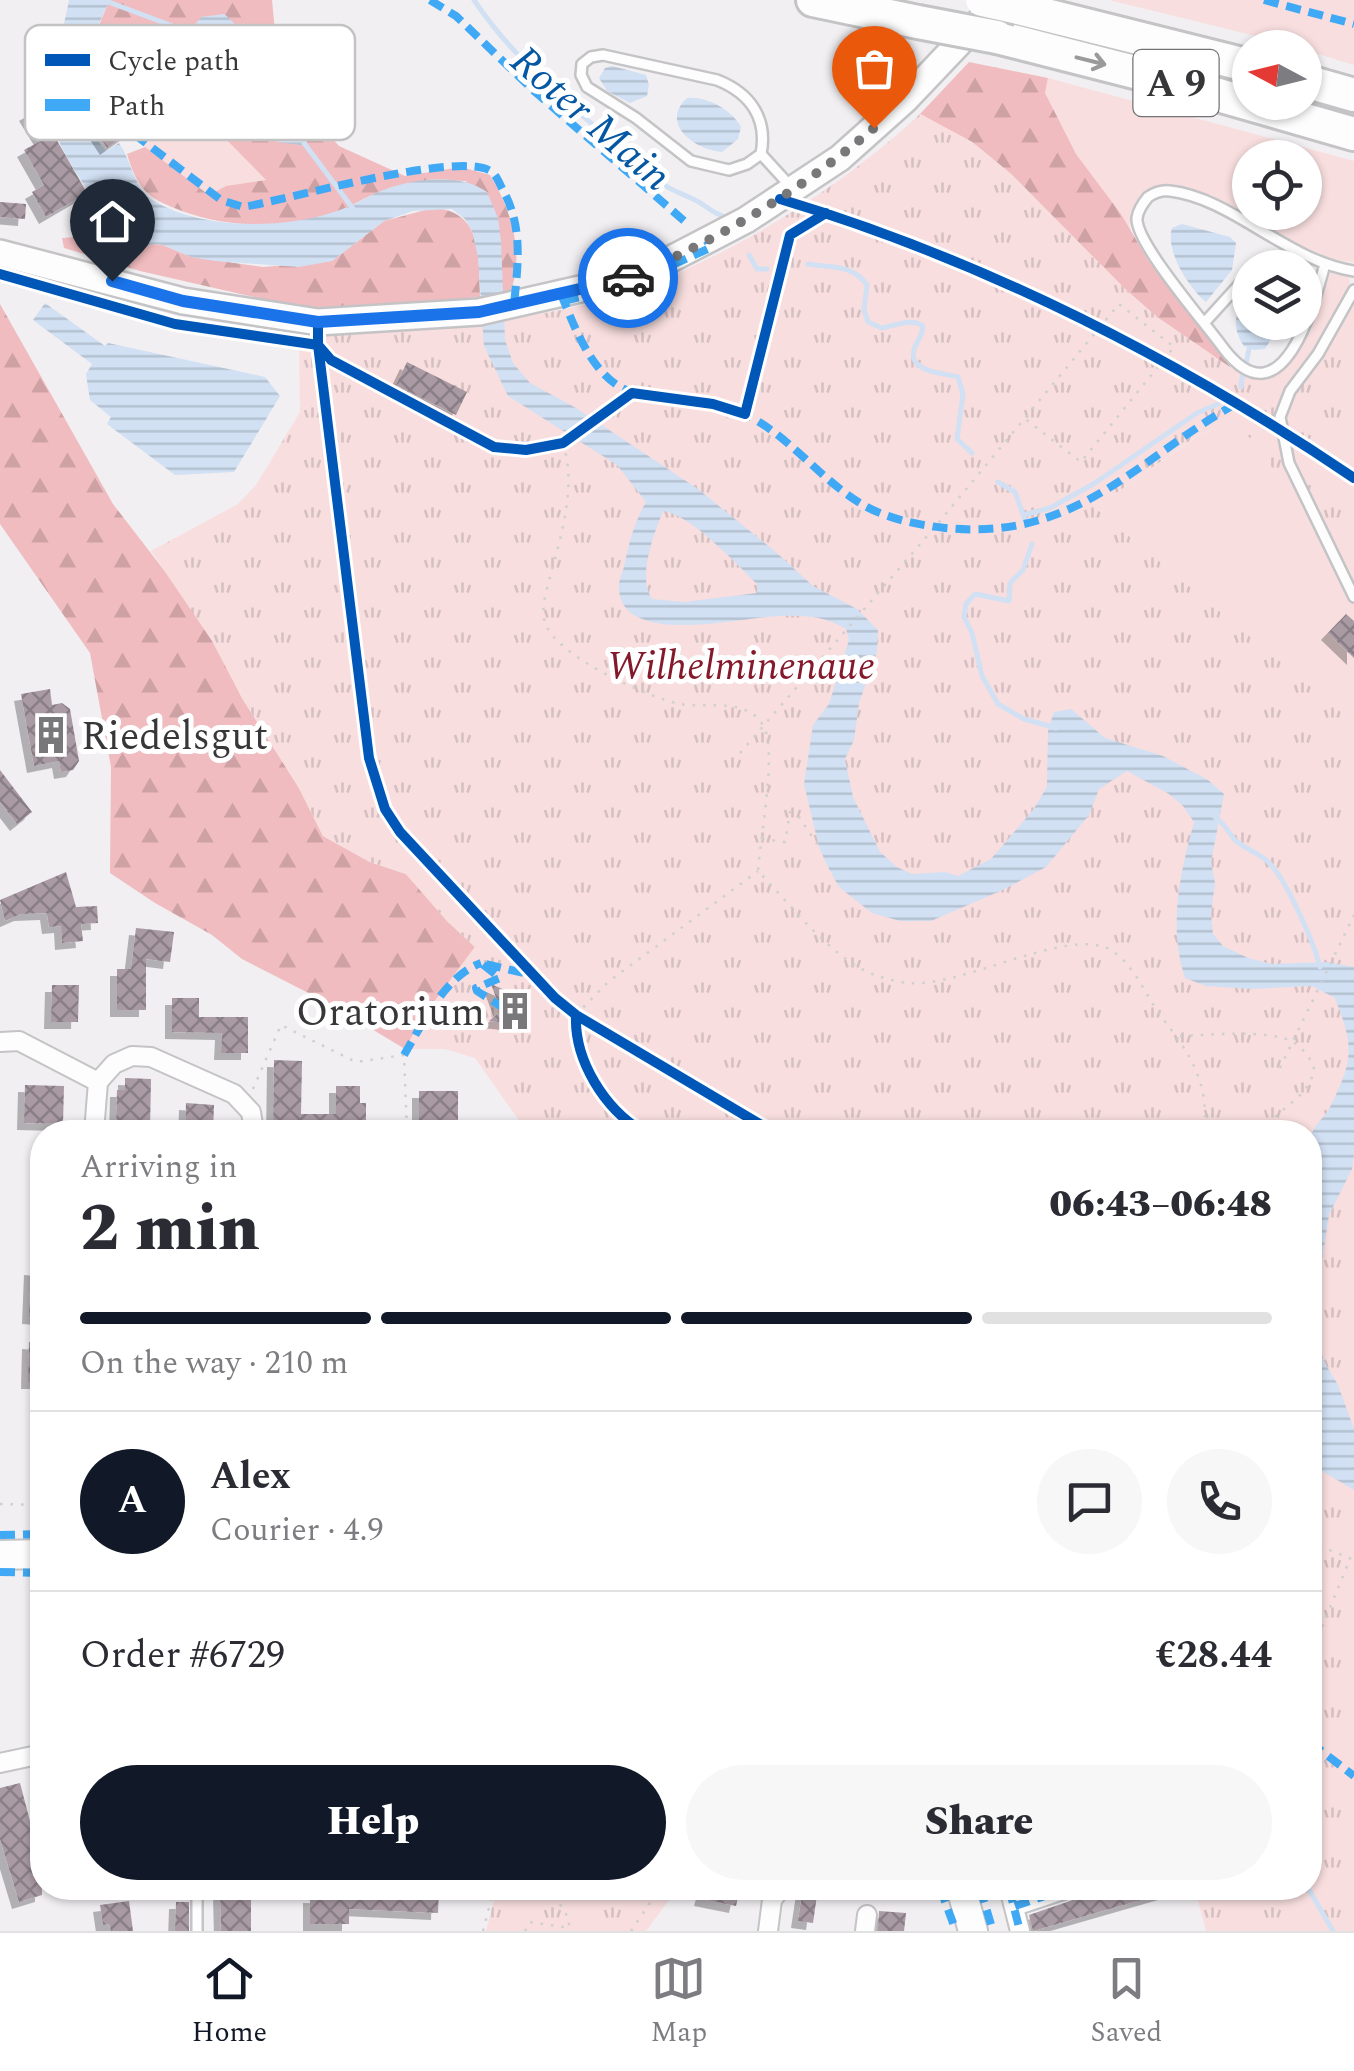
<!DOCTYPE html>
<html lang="en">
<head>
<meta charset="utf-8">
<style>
	:root { --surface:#fff; --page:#f7f7f7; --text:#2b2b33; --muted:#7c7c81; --line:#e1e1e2; --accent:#111827 }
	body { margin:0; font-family:Spectral,serif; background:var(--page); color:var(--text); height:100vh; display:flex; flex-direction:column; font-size:38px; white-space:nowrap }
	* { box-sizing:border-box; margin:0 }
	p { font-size:32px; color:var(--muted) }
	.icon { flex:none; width:55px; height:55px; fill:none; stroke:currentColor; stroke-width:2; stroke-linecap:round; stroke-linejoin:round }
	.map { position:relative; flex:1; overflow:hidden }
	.panel { position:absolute; left:30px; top:1120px; width:1292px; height:780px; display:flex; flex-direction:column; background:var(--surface); border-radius:40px; box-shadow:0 2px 8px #0004 }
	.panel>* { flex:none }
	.needle { width:65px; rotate:277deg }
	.controls { position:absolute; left:1232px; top:30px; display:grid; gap:20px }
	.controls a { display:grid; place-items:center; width:90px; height:90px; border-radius:50%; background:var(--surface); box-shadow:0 2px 8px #0004; font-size:50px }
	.pin { position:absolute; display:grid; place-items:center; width:85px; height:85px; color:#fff; margin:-102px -42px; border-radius:50% 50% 50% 0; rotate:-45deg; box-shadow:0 0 10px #0007 }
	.pin .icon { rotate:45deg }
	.courier { position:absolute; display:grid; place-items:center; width:100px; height:100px; margin:-50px; border:8px solid #1a73e8; border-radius:50%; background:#fff; color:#222; box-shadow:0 2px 12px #0007 }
	.head em { font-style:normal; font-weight:800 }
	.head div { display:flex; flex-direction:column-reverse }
	.head { display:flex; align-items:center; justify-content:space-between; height:170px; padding:0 50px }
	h1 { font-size:65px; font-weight:800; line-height:75px }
	.bar { display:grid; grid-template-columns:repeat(4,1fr); gap:15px 10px; align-content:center; height:120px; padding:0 50px }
	.bar i { height:12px; border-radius:8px; background:var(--line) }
	.bar .selected { background:var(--accent) }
	.bar p { grid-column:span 4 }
	.line { display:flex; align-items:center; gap:25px; padding:0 50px; border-top:2px solid var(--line) }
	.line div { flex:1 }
	.round { display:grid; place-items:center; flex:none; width:105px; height:105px; border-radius:52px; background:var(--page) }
	.action { display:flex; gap:20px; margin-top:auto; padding:20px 50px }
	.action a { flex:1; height:115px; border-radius:60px; background:var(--accent); color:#fff; font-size:40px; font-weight:800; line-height:115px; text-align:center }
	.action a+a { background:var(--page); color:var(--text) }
	.tabs { display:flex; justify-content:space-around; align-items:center; height:140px; border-top:2px solid var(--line); background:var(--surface); font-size:28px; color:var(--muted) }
	.tabs a { display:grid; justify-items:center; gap:5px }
	.tabs .selected { color:var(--accent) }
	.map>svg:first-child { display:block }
	.grass { fill:#f8dedf; fill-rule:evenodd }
	.forest { fill:url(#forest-firs); fill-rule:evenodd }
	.park { fill:url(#park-tufts) }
	.water { fill:url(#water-rules); fill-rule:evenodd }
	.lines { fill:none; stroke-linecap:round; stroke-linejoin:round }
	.stream { stroke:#d1e0f3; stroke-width:5 }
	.building { fill:url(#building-cross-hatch); filter:url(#shadow) }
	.lane-casing { stroke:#c4c3c5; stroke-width:14 }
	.street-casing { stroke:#c4c3c5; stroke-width:22 }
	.secondary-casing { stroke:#c4c3c5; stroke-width:30 }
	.primary-casing { stroke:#c4c3c5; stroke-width:32 }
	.highway-casing { stroke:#c4c3c5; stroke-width:38 }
	.path { stroke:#d0cfd0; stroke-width:2.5; stroke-dasharray:2.5 8; stroke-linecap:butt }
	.lane { stroke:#fdfdfd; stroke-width:9 }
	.street { stroke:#fdfdfd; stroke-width:18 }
	.secondary { stroke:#fdfdfd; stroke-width:25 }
	.primary { stroke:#fdfdfd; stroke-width:28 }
	.highway { stroke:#fdfdfd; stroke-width:32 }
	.highway-bridge-casing { stroke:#c4c3c5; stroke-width:38; stroke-linecap:butt }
	.highway-bridge { stroke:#fdfdfd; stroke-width:32 }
	.quiet { stroke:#3fa9f5; stroke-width:8; stroke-dasharray:15 8; stroke-linecap:butt }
	.cycleway-casing { stroke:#fff; stroke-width:16 }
	.cycleway { stroke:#0057b8; stroke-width:10 }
	.oneway { stroke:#9a9a9a }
	.done { stroke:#787779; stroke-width:10; stroke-dasharray:0 18 }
	.route { stroke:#1a73e8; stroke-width:12 }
	.labels { text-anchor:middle; stroke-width:10; stroke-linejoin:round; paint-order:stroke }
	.shield { fill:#fff; stroke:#737274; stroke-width:2.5 }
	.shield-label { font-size:38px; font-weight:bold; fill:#373638 }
	.park-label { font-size:40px; font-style:italic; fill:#83192a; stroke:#fff }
	.poi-label { font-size:40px; fill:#373638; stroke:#fff; text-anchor:start }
	.water-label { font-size:42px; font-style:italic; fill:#0457a2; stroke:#fff }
	.key { fill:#fff; stroke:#c3c3c3; stroke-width:2.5 }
	.key-label { font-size:28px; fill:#373638 }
</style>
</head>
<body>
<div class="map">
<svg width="1354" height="1931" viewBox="0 0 1354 1931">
	<defs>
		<pattern id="forest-firs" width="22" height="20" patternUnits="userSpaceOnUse" patternTransform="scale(2.5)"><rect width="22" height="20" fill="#f0bcbf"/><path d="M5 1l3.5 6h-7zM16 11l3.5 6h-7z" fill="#cea2a5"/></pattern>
		<pattern id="park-tufts" width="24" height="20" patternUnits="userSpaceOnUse" patternTransform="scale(2.5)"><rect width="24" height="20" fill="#f8dedf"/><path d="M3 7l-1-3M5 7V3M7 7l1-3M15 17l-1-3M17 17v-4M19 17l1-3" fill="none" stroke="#d5bfc0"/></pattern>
		<pattern id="water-rules" width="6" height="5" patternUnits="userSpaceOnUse" patternTransform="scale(2.5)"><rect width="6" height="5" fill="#d1e0f3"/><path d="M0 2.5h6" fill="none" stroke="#b4c1d1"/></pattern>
		<pattern id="building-cross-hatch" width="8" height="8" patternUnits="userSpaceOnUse" patternTransform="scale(2.5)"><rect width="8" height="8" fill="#a99aa3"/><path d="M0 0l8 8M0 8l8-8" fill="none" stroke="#8a7e86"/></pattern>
		<filter id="shadow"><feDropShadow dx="-7" dy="7" stdDeviation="0" flood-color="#0004"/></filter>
	</defs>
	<rect width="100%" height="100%" fill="#f1eff2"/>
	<!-- grass -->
	<path class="grass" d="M1109,0H1354V65L1305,50V48Z
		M163,75L266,180L226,186L209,195L145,147L111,103Z
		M1048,78L1354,161V262C1334,262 1313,251 1295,242C1261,225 1173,158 1140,196C1130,208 1129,218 1131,233L1121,214L1076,154L1057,119L1045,93ZM1250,158H1305V212H1250Z
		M1331,271L1349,277L1350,283L1315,352L1295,375L1285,366L1310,333Z
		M1236,420L1354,576V723L1095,508L1199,435Z"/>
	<!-- forest -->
	<path class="forest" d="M110,0H272L276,42L298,100L339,146L405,176L461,167L490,175C511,209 526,256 509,295H501V241L466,181C438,179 410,182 383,191C366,196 351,207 333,213C284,228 230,229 182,211C147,198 138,190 127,154L145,147L209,195L226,186L266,180L163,75L131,90L85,120C77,77 92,39 110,0ZM224,14L252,44L284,103L300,123L308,146Z
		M969,62L1048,78L1045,93L1076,154L1121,214L1148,260L1231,368L1157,317L1125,289L1011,174L972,142L920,114Z
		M433,208C484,211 478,258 480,297L319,312L140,271L64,248L62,238L91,236L110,224L132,250L152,244L163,245L191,257L263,267L332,261L384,221Z
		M0,304L113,504L170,578L213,641L242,698L299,788L323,836L370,862L406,874L447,921L475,947L423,1017L405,1049L330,1004L242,959L212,935L155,903L110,873L111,767L90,653L0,524Z"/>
	<!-- park -->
	<path class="park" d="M920,114L972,142L1011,174L1125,289L1157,317L1231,368L1254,378H1263L1285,366L1300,380L1320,355L1354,299V576L1236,420L1198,435L1095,508L1354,723V1931H1206L1195,1888H1310V1132H527L475,1058L445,1049H405L423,1017L475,947L447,921L406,874L370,862L323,836L299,788L242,698L212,641L151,551L238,504L256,485L300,412L299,334C392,328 488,327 579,306C696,280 834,195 920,114Z
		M497,1888H678L646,1931H486Z"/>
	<!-- water -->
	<path class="water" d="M69,0H110C85,52 64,102 106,151L119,143C132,162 133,187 154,201C202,230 283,229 334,212C350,207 362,200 376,193C407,179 459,171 487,192L498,218L501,241L505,340L513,363L530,383L576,408L698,489L777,553L813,586L857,609L878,630L877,652L859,703L854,740L845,759L853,797L880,852L897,867L912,874L945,872L958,876L991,859L1033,810L1047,787L1048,731L1054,712L1071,709L1105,738L1163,756L1208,780L1224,794L1211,862L1215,883L1211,914L1213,934L1223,946L1248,958L1272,964L1326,962L1354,967V1154L1352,1169L1329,1215L1317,1292L1321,1319L1315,1337L1326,1365L1338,1385L1354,1429V1490L1310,1464V1141C1314,1122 1322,1122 1330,1107C1354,1059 1354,1047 1335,998L1312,986L1252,989L1206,986L1185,978C1168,925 1180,874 1194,822L1183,806L1169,794L1127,771L1099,789L1089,815L1046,867L1005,889L931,921H900L872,913L839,887L827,865L819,847L804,784L813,725L829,704L849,640L846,629C826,616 802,615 779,616C743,617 622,648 619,589C618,582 622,574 624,567C629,542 634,523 646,502L617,465L508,396L484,346L478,257L472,231L465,219L452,209L413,211L384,221L332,261L299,267L215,261L191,257L163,245L153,244L132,250L112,245L108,238L110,224C93,195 65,163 55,130C42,90 62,40 69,0ZM663,511C692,515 735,563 757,584V593L684,602L652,599C637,577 654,534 663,511Z
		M224,14C252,36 263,69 281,98C292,116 301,125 308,146L277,142L251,129L229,103L191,47L190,31L201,17Z
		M612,66L646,75L649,85L647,96L630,103L607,91L599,78L605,68Z
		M687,98C706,96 731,109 741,127L738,139L722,152C695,150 659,124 687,98Z
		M1182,224L1230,237L1236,243L1232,270L1206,302C1189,288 1165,251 1172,228Z
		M1250,293V322L1281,323L1265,349L1254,350L1244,346C1231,326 1234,311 1250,293Z
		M45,303L105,346L108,343L265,377L280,396L234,472L175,475L107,424L111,417L90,400L86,374L92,364L33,320Z"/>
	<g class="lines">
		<!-- stream -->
		<path class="stream" d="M103,0L194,34
			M474,0C523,73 597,127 663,184C674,192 684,194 695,200C707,206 712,213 725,217
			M304,143L354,210
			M749,255L757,269H767
			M808,264C830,268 853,264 867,285L864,310L868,322L882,328C895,325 911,318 923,326C922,337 917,340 914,350C908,372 943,373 958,377L963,394L957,439L972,453
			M1246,364L1249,349
			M1241,387L1243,372
			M998,482L1015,492L1025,520
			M1023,515L1050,508L1095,483L1197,413L1218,404
			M1032,544L1023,570L1010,583L1009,601L975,594L966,604L964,617L972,633L982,676L998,704L1024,719L1056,728
			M1215,817C1225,824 1228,832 1235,840C1245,849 1259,853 1268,862C1286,878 1314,943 1320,967
			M1308,1888L1333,1931"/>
	</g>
	<!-- building -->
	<path class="building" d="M38,107L87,193L46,217L32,192L44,185L24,150L42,140L26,114Z
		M109,107L128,133L107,148L89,121Z
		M0,202L26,204L25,219L0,217Z
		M407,362L467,392L456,415L396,385Z
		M1346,614L1354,621V658L1328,633Z
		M50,689L52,705L62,703L70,709L79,761L73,770L61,772L59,761L34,766L21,694Z
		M0,770L32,812L17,824L0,802Z
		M66,872L76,907L97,906L98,923L81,924L83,941L62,943L61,926L49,927L47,913L21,914L5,921L0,900Z
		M136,928L174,932L170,962L146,959V1010H117V969H131Z
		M491,984L507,991L520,1008L515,1020L508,1023L489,1021L501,1011Z
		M52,985H79L78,1022H51Z
		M172,998H199V1017H248V1053H221L222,1033L172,1032Z
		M274,1060L302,1061L301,1114H336V1086H360V1103H366V1127H314V1132H273Z
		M125,1078L151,1079L150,1130L116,1128L117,1090H125Z
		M25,1085L64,1086L63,1124L24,1123Z
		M419,1091H458V1132H419Z
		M186,1103L214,1105L213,1132H185Z
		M31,1268L42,1269V1318L29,1317Z
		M29,1342L42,1343V1382H28Z
		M20,1783L42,1867V1895L19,1902L0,1839V1788Z
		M220,1888H251V1931H221Z
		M368,1888H439L438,1913L349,1909V1924H310V1896L367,1897Z
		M704,1888H740L736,1906L701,1899Z
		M803,1888H818L813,1923L798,1921Z
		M1090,1888H1172V1891L1033,1931L1029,1915L1073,1900L1081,1890Z
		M129,1901L133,1931H111L109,1924L103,1925L100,1905Z
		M176,1902H189V1931H175Z
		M879,1911L906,1913L904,1931H878Z"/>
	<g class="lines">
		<!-- lane casing -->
		<g class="lane-casing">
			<path id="lane" d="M761,154C768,118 750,93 717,80L603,55L591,57L582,64L581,75L587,87L636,118L691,161L729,170L747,164L761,154L792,188
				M1325,264C1314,305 1282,424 1224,349C1207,325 1135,243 1137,218C1138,210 1143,203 1148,197C1154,193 1162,190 1170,191C1232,198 1287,261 1354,271
				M1354,290L1318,354L1290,391L1280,417L1289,463L1354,597
				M1205,322L1246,277
				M318,345V325
				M192,1888L197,1893V1931"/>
		</g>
		<!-- street casing -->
		<g class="street-casing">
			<path id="street" d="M0,1042L19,1041L98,1082
				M94,1132L98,1082L114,1064L132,1056L151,1057L234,1094L251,1112L254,1132
				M0,1763L42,1754
				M1009,1888L1020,1931
				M1015,1906L1069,1888
				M768,1931L772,1900L781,1888
				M865,1931L867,1915"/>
		</g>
		<!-- secondary casing -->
		<g class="secondary-casing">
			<path id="secondary" d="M0,253L183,301L318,322L479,312L624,279L669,260L746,220L840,158L906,99L1000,0"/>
		</g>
		<!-- primary casing -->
		<g class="primary-casing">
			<path id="primary" d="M0,1555L42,1554
				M961,1888L973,1931"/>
		</g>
		<!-- highway casing -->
		<g class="highway-casing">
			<path id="highway" d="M813,0L918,22
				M1018,8L1250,66
				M997,37L1166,80L1354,134
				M1305,81L1354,95"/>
		</g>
		<!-- path -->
		<path class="path" d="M563,443C576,485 563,529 552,570C548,586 540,606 545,623C556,656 647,697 680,704C707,709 747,696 764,727C777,752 760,839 758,871C789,903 835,963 878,976C887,979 898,982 908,983C962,988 1066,927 1109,949C1133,962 1145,994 1160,1015C1191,1055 1208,1080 1205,1132
			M740,753L935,527L1119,304L1174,347L1081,462L1024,418
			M762,839L785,842L790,812L799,817L819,847
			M576,1015L608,982L758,871
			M1180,1036C1207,1035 1270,1029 1293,1042C1302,1047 1309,1057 1314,1066C1313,1097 1277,1107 1263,1132
			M1280,1068L1354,915
			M253,1089L281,1025L356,1062L404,1055L407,1132
			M0,1504L42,1505
			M1310,1542L1354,1560
			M1310,1656L1350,1559
			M483,1931L494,1888
			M525,1931L530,1922L569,1928V1919L550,1888
			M631,1931L660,1888"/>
		<!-- lane -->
		<use href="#lane" class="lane"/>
		<!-- street -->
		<use href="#street" class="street"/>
		<!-- secondary -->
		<use href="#secondary" class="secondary"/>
		<!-- primary -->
		<use href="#primary" class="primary"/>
		<!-- highway -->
		<use href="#highway" class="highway"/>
		<!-- highway-bridge casing -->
		<g class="highway-bridge-casing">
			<path id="highway-bridge" d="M982,0L1018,8
				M918,22L997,37"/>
		</g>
		<!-- highway-bridge -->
		<use href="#highway-bridge" class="highway-bridge"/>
		<!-- quiet -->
		<path class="quiet" d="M430,0L456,16L534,91L689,225
			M1264,0L1354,24
			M134,134L221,200L243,207C287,200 463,149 492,172C497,176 500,185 504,192C523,228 518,265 514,304
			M561,294C576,330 595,386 639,394
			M564,301L626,286L710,248L707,241
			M738,411C788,432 819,480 865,506C889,519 918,525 945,528C1077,541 1134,461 1237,403
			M505,1009L477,991L476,988L500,978L481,963L528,974
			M404,1055C423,1023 445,976 481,963
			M0,1535L42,1534
			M0,1572L42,1573
			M1310,1742L1354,1776
			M940,1888L956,1931
			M980,1888L993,1931
			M1009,1888L1020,1931
			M1015,1906L1069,1888"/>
		<!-- cycleway casing -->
		<g class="cycleway-casing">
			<path id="cycleway" d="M780,199C986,261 1176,358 1354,478
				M0,274L175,324L318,345L331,360L494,447L526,450L563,443L632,393L713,404L745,414L790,235L826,213
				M318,322V345L369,758L385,809L400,832L555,998L576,1015L773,1132
				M576,1015C574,1061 605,1109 643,1132"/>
		</g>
		<!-- cycleway -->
		<use href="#cycleway" class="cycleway"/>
	</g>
	<!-- one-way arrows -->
	<defs><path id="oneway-shaft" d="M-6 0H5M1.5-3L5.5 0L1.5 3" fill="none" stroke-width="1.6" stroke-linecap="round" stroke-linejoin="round" transform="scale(2.5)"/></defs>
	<use class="oneway" href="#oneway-shaft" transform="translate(1091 61) rotate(14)"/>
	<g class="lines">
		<!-- done -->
		<path class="done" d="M628,278C718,240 799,192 874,128"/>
		<!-- route -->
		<path class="route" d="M112,281L183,301L318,322L479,312L628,278"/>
	</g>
	<!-- icons -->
	<defs>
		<g id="building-bare" transform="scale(3)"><path d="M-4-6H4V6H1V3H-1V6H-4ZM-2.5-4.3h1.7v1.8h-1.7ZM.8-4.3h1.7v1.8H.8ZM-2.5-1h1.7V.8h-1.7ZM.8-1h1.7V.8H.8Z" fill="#787779" stroke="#fff" stroke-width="2.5" paint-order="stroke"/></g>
	</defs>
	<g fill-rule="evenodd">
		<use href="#building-bare" x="51" y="735"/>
		<use href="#building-bare" x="515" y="1011"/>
	</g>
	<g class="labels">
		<!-- shield labels -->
		<rect class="shield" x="1133.5" y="50" width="85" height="66" rx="8"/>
		<g class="shield-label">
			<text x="1176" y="96">A 9</text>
		</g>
		<!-- park labels -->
		<g class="park-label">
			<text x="741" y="679">Wilhelminenaue</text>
		</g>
		<!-- poi labels -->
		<g class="poi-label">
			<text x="81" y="749">Riedelsgut</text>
			<text x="485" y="1025" text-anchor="end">Oratorium</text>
		</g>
		<!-- water labels -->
		<g class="water-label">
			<text transform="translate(592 117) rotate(41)" y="15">Roter Main</text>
		</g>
	</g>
	<!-- legend -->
	<rect x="25" y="25" width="330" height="115" rx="15" class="key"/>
	<rect x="45" y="54" width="45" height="12" fill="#0057b8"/>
	<rect x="45" y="99" width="45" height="12" fill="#3fa9f5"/>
	<g class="key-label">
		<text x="108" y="70">Cycle path</text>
		<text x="108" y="115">Path</text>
	</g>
</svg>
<div class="controls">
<a><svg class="needle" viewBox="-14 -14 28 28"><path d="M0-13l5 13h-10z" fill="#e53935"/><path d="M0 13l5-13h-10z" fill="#7c7c81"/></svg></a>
<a><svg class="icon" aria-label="locate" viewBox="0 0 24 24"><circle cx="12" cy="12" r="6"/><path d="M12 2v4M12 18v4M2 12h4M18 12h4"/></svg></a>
<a><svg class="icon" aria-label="layers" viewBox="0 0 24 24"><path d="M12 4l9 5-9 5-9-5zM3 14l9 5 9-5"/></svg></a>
</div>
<div class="pin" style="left:874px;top:128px;background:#ea580c"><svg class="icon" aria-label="bag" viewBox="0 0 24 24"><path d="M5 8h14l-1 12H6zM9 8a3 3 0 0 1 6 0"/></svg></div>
<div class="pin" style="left:112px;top:281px;background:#1f2937"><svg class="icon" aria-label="home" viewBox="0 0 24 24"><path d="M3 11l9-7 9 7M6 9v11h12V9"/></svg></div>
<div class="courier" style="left:628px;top:278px"><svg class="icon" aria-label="car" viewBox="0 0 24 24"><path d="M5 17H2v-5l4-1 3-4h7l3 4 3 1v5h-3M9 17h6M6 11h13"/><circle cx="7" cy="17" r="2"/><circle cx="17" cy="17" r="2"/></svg></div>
<section class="panel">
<div class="head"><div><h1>2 min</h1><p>Arriving in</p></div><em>06:43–06:48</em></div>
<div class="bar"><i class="selected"></i><i class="selected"></i><i class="selected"></i><i></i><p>On the way · 210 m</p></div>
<div class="line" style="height:180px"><b class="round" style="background:var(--accent);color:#fff">A</b><div><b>Alex</b><p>Courier · 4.9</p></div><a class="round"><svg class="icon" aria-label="chat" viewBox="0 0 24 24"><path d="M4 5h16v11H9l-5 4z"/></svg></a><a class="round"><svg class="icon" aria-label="phone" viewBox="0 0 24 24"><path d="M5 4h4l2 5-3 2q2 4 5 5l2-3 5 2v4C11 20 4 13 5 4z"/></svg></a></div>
<div class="line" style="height:130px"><div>Order #6729</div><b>€28.44</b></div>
<div class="action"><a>Help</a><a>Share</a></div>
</section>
</div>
<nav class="tabs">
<a class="selected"><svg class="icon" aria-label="home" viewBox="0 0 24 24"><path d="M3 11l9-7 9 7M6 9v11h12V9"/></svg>Home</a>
<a><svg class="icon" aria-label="map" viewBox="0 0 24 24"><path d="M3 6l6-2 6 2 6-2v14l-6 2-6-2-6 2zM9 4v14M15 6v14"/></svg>Map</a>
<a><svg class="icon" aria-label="saved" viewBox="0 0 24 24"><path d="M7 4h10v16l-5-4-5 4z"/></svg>Saved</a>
</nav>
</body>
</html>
